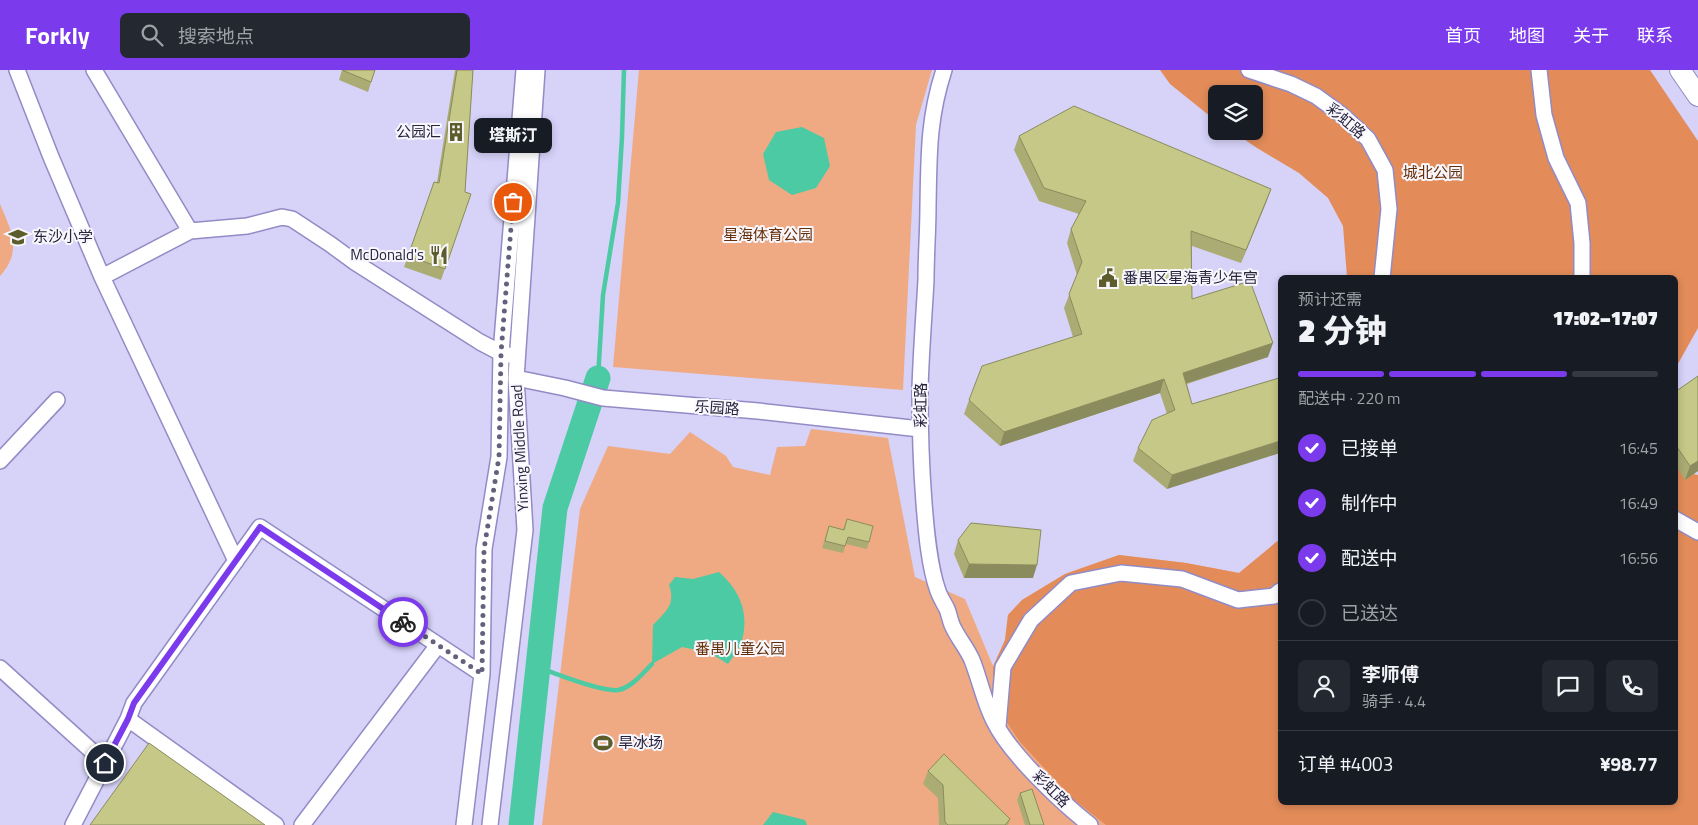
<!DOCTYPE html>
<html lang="zh">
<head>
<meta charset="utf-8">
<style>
	:root { --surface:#171b24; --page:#242831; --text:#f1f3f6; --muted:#9ea1a6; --line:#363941; --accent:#7c3aed }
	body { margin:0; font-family:"Titillium Web","Noto Sans SC",sans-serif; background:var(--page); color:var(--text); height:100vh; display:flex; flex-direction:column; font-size:19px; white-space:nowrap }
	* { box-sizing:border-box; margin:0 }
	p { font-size:16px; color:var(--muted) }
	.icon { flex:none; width:28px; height:28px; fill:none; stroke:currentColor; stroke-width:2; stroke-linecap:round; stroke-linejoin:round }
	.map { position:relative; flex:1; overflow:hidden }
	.drawer { position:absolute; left:1278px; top:205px; width:400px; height:530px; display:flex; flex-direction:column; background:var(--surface); border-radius:8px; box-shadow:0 2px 8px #0003 }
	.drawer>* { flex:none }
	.fabs { position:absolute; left:1208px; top:15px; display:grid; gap:10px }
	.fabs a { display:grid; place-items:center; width:55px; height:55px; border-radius:8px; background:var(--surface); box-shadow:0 2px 8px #0003; font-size:25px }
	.pin { position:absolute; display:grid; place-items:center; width:42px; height:42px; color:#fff; margin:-21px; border:2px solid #fff; border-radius:50%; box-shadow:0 1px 5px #0007 }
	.courier { position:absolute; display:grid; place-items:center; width:50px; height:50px; margin:-25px; border:4px solid #7c3aed; border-radius:50%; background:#fff; color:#222; box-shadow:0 1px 6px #0007 }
	.bubble { position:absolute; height:35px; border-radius:8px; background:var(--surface); box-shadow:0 2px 8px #0003; font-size:16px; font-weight:800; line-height:35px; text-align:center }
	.overview em { font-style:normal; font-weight:800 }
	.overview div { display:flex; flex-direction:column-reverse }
	.overview { display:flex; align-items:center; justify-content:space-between; height:85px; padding:0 20px }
	h1 { font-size:32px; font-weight:800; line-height:38px }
	.bar { display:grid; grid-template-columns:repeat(4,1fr); gap:8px 5px; align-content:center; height:60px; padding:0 20px }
	.bar i { height:6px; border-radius:4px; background:var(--line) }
	.bar .selected { background:var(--accent) }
	.bar p { grid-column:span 4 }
	.line { display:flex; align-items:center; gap:12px; padding:0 20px; border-top:1px solid var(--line) }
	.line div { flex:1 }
	.round { display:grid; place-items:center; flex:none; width:52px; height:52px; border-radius:8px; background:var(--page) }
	ol { padding:0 20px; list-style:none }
	li { display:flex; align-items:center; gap:15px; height:55px }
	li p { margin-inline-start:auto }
	li .icon { padding:5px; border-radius:50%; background:var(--accent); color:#fff; stroke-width:4 }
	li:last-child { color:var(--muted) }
	li i { width:28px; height:28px; border:2px solid var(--line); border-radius:50% }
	header { display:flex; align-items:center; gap:30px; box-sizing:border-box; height:70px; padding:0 25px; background:var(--accent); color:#fff }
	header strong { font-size:24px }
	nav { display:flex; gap:28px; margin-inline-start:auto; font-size:18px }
	.search { width:350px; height:45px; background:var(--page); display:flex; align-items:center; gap:12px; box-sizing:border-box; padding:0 18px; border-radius:8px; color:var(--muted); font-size:19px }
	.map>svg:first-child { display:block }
	.green { fill:#efaa83 }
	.forest { fill:#e38c59 }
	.water { fill:#4bcaa4 }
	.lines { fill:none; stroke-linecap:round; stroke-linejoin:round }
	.stream { stroke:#4bcaa4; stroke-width:4.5 }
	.river { stroke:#4bcaa4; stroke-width:25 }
	.minor-casing { stroke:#928bc5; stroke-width:18 }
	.major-casing { stroke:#928bc5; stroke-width:22 }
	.minor { stroke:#fff; stroke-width:15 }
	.major { stroke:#fff; stroke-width:20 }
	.wall { fill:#aaac74 }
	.shaded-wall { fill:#8b8c5e }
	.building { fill:#c6c887; stroke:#8b8c5e }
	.done { stroke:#64617d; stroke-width:5; stroke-dasharray:0 9 }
	.route { stroke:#7c3aed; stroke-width:6 }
	.labels { text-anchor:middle; stroke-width:4; stroke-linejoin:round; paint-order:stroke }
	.street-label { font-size:15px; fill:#27243b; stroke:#f8f7fe }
	.poi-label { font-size:15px; fill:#27243b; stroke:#f8f7fe; text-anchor:start }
	.park-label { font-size:15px; fill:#662f07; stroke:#f8f7fe }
</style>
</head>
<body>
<header>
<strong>Forkly</strong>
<div class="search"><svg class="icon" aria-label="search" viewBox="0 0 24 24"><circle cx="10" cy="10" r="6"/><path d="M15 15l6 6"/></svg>搜索地点</div>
<nav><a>首页</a><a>地图</a><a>关于</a><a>联系</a></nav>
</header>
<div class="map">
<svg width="1698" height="755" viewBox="0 0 1698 755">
	<rect width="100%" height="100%" fill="#d6d2f8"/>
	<!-- green -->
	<path class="green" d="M639,0H932L916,55L903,320L613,297Z
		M0,134C11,160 23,181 0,206Z
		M811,359L888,368L915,507L965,529L993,596L1005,570L1008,545L1022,530L1065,504L1119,485L1186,493L1239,503L1280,469V732H1675V396L1682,402L1698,405V755H542L580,439L608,376L670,384L690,362L726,386L733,397L770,405L777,377L805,376Z"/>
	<!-- forest -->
	<path class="forest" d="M1160,0H1650L1698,71V258L1675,299V208L1347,207L1343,156L1328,128L1299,103L1257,78L1232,61H1254V24H1216V51L1170,14Z
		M1675,396L1682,402L1698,405V755H1106L1073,729L1020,672L993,632V597L1005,570L1008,545L1022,530L1065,504L1119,485L1186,493L1239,503L1280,469V732H1675Z"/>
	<!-- water -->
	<path class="water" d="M802,57L824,68L830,96L816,118L792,125L769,110L763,84L776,62Z
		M719,502C741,522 750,544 741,574C738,581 732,588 728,594L710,583L682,577L652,594L653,555C666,541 676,535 669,515L675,507L693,509Z
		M773,742L805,750L807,755H763Z"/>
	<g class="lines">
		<!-- stream -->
		<path class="stream" d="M598,308L603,225L618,133L622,67L624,0
			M538,597C556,604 601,622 618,620C631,618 643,603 652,594"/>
		<!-- river -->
		<path class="river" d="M521,755L555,438L598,308"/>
		<!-- minor casing -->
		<g class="minor-casing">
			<path id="minor" d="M17,0L51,87L102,207L236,491
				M94,0L190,161
				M944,0C928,49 929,86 928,136C928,161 926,185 926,210C924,246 921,283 920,319C920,357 921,395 924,433C926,459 929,496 938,521C940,527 944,533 947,539C949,544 950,550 952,555C957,567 967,578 972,590C980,610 984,632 994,651C1010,684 1061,732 1090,755
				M1249,0L1291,14L1316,26L1342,45L1368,69L1385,100L1389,139L1382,208
				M1539,0L1544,45L1556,88L1578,133L1582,173V208
				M102,207L190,161L247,156L282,147L292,149L330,174L356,193L480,272L501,283L508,285
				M516,308L565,318L603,328L758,341L920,359
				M0,391L57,330
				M1675,449L1698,462
				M0,598L105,693
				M128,649L276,755
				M998,656L1003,597L1031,550L1071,513L1121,503L1182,509L1238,530L1274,526L1280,521
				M73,755L128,649L134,633L260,457L482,604
				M302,755L438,575
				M464,755L482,604L484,479L499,387L501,283L524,0
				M490,755L525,460L516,308L537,0"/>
		</g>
		<!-- major casing -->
		<g class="major-casing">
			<path id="major" d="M1680,0L1698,26"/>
		</g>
		<!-- minor -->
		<use href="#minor" class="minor"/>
		<!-- major -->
		<use href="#major" class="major"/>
	</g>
	<!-- wall -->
	<path class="wall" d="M342,0H375L368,22L339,10Z
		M455,0H473L465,122L471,124L441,210L404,197L434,112H437Z
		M1019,66L1271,119L1241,193L1192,176V229L1268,287L1187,314L1192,334L1279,308L1167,419L1133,391L1138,378L1167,344L1160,323L1000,376L964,344L969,330L1073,267L1064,238L1077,205L1067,173L1071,159L1079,144L1039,131L1014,80Z
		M1698,306V401L1685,410L1675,394V322Z
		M847,449L869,472L867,479L846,474L843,483L822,478L829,456L843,460Z
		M958,470L1033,508H964L954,484Z
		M928,701L1010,749L1008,755H939L938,728L923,714Z
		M1020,723L1044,755H1025L1017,730Z"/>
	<!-- shaded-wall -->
	<path class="shaded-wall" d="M1271,119L1266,133L1241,193L1246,180Z
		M1273,273L1268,287L1178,316L1183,303Z
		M1164,309L1160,323L1000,376L1004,362Z
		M1280,371V383L1167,419L1172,405Z
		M1698,391V401L1685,410L1690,396Z
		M969,494L1037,495L1033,508H964Z"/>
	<!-- building -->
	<path class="building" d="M342,0H375L371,12Z
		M457,0H473L465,122L471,124L445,199L408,186L434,112L439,113Z
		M1074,36L1271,119L1246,180L1191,161L1192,229L1250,211L1273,273L1183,303L1192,334L1279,308L1280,371L1172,405L1138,378L1152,350L1175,340L1164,309L1004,362L969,330L982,296L1082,264L1069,224L1082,192L1071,159L1086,131L1044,118L1019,66Z
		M1698,306V391L1690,396L1675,374V322Z
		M847,449L873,456L869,472L848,467L845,476L825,471L829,456L844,460Z
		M971,453L1041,460L1037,495L969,494L958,470Z
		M149,673L265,755H90Z
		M944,684L1010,749L1005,755H948L945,752L943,715L928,701Z
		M1032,719L1044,755H1030L1020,723Z"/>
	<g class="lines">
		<!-- done -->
		<path class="done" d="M403,552L482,604L484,479L499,387L501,283L513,132"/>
		<!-- route -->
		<path class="route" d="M105,693L128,649L134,633L260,457L403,552"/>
	</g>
	<!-- icons -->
	<defs>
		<g id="building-bare" transform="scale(1.5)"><path d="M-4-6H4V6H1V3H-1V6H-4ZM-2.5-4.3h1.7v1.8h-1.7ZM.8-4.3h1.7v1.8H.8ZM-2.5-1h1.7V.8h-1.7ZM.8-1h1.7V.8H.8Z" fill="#5c5d2a" stroke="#f8f7fe" stroke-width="2.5" paint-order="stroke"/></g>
		<g id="school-bare" transform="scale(1.5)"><path d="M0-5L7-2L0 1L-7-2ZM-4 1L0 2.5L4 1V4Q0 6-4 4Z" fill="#5c5d2a" stroke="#f8f7fe" stroke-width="2.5" paint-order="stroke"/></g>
		<g id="restaurant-bare" transform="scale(1.5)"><path d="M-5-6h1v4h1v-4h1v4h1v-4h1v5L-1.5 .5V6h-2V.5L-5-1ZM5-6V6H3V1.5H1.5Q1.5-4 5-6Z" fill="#5c5d2a" stroke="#f8f7fe" stroke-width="2.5" paint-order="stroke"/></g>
		<g id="civic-bare" transform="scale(1.5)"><path d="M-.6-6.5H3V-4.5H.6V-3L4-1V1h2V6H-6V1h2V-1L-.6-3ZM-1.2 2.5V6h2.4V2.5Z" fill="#5c5d2a" stroke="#f8f7fe" stroke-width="2.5" paint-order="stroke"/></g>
		<g id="stadium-bare" transform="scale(1.5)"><path d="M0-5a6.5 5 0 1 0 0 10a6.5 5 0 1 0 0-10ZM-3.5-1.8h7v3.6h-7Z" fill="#5c5d2a" stroke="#f8f7fe" stroke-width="2.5" paint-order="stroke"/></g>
	</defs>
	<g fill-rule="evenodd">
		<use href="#building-bare" x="456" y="62"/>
		<use href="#school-bare" x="18" y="167"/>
		<use href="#restaurant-bare" x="439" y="185"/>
		<use href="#civic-bare" x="1108" y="208"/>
		<use href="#stadium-bare" x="603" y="673"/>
	</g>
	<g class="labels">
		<!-- street labels -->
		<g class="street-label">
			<text transform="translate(1346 51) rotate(40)" y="5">彩虹路</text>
			<text transform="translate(921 335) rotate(-90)" y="5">彩虹路</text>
			<text transform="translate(717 338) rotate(4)" y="5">乐园路</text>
			<text transform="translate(520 378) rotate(-93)" y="5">Yinxing Middle Road</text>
			<text transform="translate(1051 719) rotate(45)" y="5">彩虹路</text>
		</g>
		<!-- poi labels -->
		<g class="poi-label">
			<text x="441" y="67" text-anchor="end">公园汇</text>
			<text x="33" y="172">东沙小学</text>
			<text x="424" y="190" text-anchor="end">McDonald's</text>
			<text x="1123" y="213">番禺区星海青少年宫</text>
			<text x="618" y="678">旱冰场</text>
		</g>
		<!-- park labels -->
		<g class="park-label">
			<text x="1433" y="108">城北公园</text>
			<text x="768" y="170">星海体育公园</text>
			<text x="740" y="584">番禺儿童公园</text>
		</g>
	</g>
</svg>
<div class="fabs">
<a><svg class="icon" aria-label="layers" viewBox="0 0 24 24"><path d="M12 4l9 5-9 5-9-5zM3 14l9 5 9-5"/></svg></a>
</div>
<div class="pin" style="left:513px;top:132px;background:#ea580c"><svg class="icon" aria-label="bag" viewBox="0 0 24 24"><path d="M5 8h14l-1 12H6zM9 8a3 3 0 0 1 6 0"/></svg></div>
<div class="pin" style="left:105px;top:693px;background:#1f2937"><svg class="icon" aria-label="home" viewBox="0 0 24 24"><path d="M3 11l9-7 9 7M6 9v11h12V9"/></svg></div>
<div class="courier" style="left:403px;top:552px"><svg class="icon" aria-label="bike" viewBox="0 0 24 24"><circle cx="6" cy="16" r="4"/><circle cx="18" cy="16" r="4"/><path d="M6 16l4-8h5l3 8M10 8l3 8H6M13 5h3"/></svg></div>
<div class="bubble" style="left:474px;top:48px;width:78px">塔斯汀</div>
<section class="drawer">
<div class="overview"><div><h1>2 分钟</h1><p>预计还需</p></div><em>17:02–17:07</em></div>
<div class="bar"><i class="selected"></i><i class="selected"></i><i class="selected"></i><i></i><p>配送中 · 220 m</p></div>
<ol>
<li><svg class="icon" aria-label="check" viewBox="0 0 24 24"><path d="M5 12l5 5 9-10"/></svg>已接单<p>16:45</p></li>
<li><svg class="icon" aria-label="check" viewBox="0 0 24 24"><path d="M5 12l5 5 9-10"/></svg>制作中<p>16:49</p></li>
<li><svg class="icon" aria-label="check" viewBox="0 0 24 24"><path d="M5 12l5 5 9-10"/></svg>配送中<p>16:56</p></li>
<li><i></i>已送达</li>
</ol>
<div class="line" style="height:90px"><a class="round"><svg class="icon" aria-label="person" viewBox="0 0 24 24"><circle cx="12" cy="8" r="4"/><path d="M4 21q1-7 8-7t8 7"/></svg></a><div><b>李师傅</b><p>骑手 · 4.4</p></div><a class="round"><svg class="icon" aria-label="chat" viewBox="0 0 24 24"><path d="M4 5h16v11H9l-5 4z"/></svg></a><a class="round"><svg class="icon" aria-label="phone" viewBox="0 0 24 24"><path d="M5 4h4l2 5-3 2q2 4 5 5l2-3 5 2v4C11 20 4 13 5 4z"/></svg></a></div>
<div class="line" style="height:65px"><div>订单 #4003</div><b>¥98.77</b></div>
</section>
</div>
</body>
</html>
